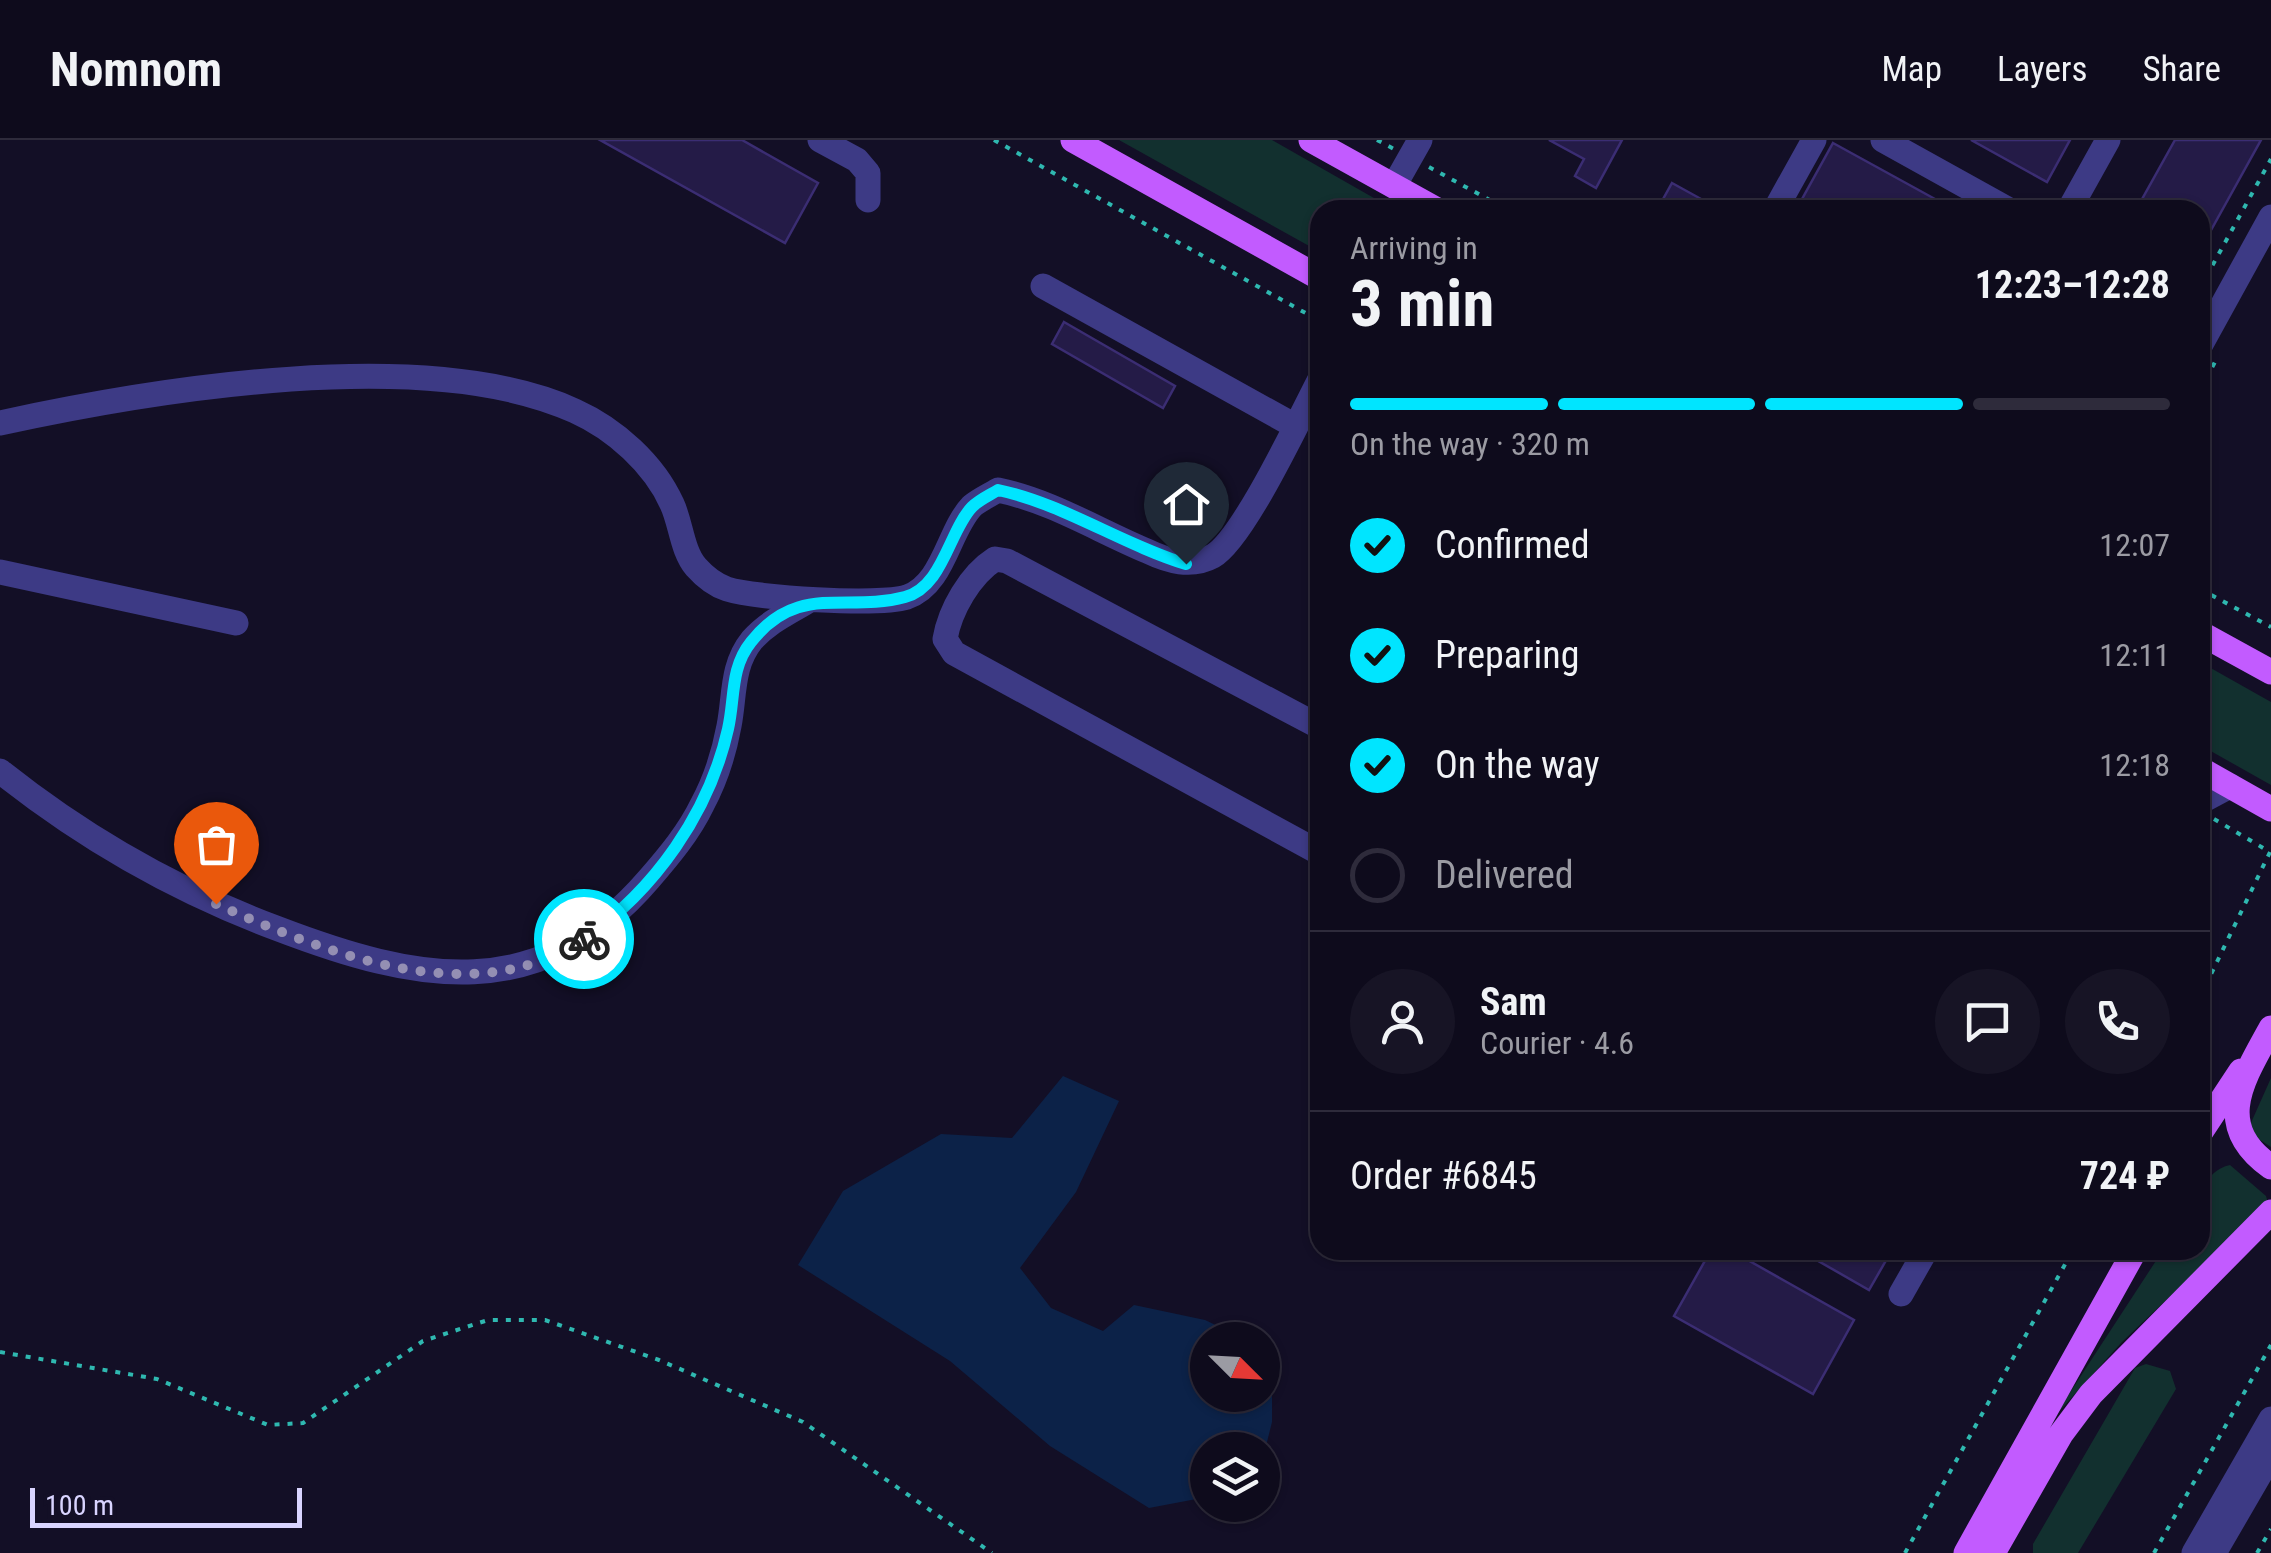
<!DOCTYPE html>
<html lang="en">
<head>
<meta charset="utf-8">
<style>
	:root { --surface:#0e0b1c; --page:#171425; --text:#f1f3f6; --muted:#9b9ba3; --line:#2e2b3b; --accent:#00e5ff }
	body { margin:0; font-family:"Roboto Condensed",sans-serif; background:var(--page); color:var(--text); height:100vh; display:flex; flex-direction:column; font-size:38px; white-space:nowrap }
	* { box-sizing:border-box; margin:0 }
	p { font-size:32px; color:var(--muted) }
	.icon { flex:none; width:55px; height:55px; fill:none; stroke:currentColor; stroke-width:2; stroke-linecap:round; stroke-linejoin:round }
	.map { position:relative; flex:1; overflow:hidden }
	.drawer { position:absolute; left:1310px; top:60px; width:900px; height:1060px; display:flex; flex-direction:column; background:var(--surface); border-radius:30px; box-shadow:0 2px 8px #0004,0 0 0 2px var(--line) }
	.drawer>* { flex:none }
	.needle { width:65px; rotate:114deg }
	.buttons { position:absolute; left:1190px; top:1182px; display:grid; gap:20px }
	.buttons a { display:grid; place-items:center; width:90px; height:90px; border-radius:50%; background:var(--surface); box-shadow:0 2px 8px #0004,0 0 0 2px var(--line); font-size:50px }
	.scale { position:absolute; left:30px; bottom:25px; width:272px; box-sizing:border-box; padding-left:10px; border:5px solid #d9d4ff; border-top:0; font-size:28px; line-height:35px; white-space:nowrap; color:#d9d4ff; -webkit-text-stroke:8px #130f26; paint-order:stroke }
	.pin { position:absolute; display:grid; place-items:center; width:85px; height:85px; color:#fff; margin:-102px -42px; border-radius:50% 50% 50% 0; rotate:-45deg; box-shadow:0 0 10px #0007 }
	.pin .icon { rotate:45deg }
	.courier { position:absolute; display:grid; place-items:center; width:100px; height:100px; margin:-50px; border:8px solid #00e5ff; border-radius:50%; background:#fff; color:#222; box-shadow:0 2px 12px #0007 }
	.head em { font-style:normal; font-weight:700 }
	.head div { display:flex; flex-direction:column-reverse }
	.head { display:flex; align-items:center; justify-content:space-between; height:170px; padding:0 40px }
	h1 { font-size:65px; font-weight:700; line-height:75px }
	.bar { display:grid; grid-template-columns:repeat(4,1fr); gap:15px 10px; align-content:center; height:120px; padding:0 40px }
	.bar i { height:12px; border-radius:8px; background:var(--line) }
	.bar .current { background:var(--accent) }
	.bar p { grid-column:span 4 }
	.line { display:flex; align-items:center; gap:25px; padding:0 40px; border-top:2px solid var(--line) }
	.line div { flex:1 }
	.round { display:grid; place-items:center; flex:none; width:105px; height:105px; border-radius:52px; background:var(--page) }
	ol { padding:0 40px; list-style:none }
	li { display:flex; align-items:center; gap:30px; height:110px }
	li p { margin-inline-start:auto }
	li .icon { padding:10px; border-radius:50%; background:var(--accent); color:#111; stroke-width:4 }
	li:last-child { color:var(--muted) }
	li i { width:55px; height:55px; border:5px solid var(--line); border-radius:50% }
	header { display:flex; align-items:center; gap:60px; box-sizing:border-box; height:140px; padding:0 50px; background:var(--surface); border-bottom:2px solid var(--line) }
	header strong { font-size:48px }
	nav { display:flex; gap:55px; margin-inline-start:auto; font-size:35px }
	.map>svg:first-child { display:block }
	.green { fill:#12302f }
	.water { fill:#0c2248 }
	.building { fill:#241b47; stroke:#3b2d73; stroke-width:2.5 }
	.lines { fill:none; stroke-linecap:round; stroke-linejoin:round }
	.path { stroke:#2fb8b0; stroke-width:4; stroke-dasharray:5 8; stroke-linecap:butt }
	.minor { stroke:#3d3a85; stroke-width:25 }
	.major { stroke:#c25bff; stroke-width:25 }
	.done { stroke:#948fb3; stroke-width:10; stroke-dasharray:0 18 }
	.route { stroke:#00e5ff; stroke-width:12 }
</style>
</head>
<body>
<header>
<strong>Nomnom</strong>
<nav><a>Map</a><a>Layers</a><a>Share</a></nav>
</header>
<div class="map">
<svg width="2271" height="1413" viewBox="0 0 2271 1413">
	<rect width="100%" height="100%" fill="#130f26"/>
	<!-- green -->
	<path class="green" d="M1119,0H1272L1395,70H1320V112Z
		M2200,522L2271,562V645L2200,605Z
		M2271,938V1007L2254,996L2250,985Z
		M2230,1025L2266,1056L2268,1063L2122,1202L2054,1277L2163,1110H2200C2200,1082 2193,1033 2230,1025Z
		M2146,1224L2170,1231L2176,1249L2078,1413H2033V1404L2135,1228Z"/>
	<!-- water -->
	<path class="water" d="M1063,936L1119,961L1076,1052L1020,1128L1051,1168L1103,1191L1134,1165L1205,1180L1247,1200H1208V1255H1262L1263,1207L1272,1212V1282L1263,1318L1262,1310H1208L1207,1357L1149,1368L1050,1306L950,1221L798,1125L843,1051L941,994L1012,998Z"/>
	<!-- building -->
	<path class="building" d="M600,0H742L818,43L785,103Z
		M1549,0H1622L1596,48L1575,36L1584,19Z
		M1971,0H2070L2047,42Z
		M2175,0H2261L2200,110V70H2136Z
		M1833,3L1955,70H1796Z
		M1672,43L1721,70H1657Z
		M1064,182L1175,246L1163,268L1052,204Z
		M1711,1110H1730L1854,1180L1813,1254L1674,1176Z
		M1799,1110H1892L1869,1150Z"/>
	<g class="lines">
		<!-- path -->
		<path class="path" d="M994,0L1320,181
			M1377,0L1394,9
			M1429,27L1508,70
			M2200,148L2271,19
			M2200,250L2215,222
			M2200,449L2271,487
			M2214,679L2270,712
			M2200,857L2271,710
			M0,1212L157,1239L268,1285L303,1283L423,1201L488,1180H545L659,1220L803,1282L992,1413
			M1905,1413L2073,1110
			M2154,1413L2271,1205
			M2257,1413L2271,1389"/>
		<!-- minor -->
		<path class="minor" d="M820,0L857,20L868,33V60
			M1883,0L2009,70
			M1394,46L1420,0
			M1775,70L1814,0
			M2069,70L2108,0
			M1043,146L1295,286
			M2200,206L2271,77
			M0,283C156,249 428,204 575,271C615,289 654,324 672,364C681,383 682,411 696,427C704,436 715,445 727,449C755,458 879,466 907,457C944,444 948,391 972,366C979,360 990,355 998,350C1051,361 1097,390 1147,411C1168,421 1191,428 1213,416C1244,398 1301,275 1320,239
			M0,432L236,483
			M1320,587L1007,421L995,419C970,435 950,470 945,499L954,513L1320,713
			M0,631C84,698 175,750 276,788C417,842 539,867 649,739C669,716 689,692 702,665C715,641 724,613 729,586C735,556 731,526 752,500C768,482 788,473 808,461
			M2200,662L2230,646
			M1901,1154L1926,1110
			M2194,1413L2271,1279
			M2214,1413L2271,1315"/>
		<!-- major -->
		<path class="major" d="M1073,0L1320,138
			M1311,0L1437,70
			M2200,493L2271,532
			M2200,629L2271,669
			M2271,888C2242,941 2212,985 2271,1027
			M2200,993L2241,931
			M1966,1413L2135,1110
			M1993,1413L2061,1294L2091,1254L2271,1072"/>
	</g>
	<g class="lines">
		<!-- done -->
		<path class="done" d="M216,764C324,812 472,874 584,799"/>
		<!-- route -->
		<path class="route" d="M584,799C655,750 709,673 728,589C735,559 730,528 751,502C798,442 846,473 905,457C943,447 949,391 972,367C979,360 990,355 998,350C1064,364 1121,404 1186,424"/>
	</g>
</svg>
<div class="buttons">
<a><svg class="needle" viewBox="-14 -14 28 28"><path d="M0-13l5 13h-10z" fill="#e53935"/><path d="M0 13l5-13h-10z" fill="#9b9ba3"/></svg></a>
<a><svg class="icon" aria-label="layers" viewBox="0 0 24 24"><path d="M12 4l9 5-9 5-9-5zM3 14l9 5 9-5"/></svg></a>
</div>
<div class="scale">100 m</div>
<div class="pin" style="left:216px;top:764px;background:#ea580c"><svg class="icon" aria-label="bag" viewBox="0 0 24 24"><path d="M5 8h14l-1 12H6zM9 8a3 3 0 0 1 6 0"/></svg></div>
<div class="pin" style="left:1186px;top:424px;background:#1f2937"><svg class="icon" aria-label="home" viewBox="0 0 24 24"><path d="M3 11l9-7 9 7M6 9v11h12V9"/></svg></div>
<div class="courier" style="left:584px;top:799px"><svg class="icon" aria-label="bike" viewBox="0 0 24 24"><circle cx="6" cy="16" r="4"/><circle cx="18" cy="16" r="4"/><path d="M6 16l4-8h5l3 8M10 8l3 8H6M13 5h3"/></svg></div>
<section class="drawer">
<div class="head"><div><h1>3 min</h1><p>Arriving in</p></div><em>12:23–12:28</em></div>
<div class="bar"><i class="current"></i><i class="current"></i><i class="current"></i><i></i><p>On the way · 320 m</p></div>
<ol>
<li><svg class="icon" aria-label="check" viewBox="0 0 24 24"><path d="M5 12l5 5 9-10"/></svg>Confirmed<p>12:07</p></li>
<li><svg class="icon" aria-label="check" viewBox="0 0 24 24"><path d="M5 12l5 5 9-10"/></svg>Preparing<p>12:11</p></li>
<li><svg class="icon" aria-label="check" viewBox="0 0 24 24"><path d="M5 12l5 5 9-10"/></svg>On the way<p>12:18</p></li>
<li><i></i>Delivered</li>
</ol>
<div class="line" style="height:180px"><a class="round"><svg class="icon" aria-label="person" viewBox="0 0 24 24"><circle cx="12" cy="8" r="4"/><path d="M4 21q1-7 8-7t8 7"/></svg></a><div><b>Sam</b><p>Courier · 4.6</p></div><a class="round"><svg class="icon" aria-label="chat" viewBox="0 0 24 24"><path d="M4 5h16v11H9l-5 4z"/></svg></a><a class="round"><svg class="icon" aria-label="phone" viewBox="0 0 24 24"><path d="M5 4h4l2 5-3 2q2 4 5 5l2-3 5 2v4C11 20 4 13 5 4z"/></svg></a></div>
<div class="line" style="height:130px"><div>Order #6845</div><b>724 ₽</b></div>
</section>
</div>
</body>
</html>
